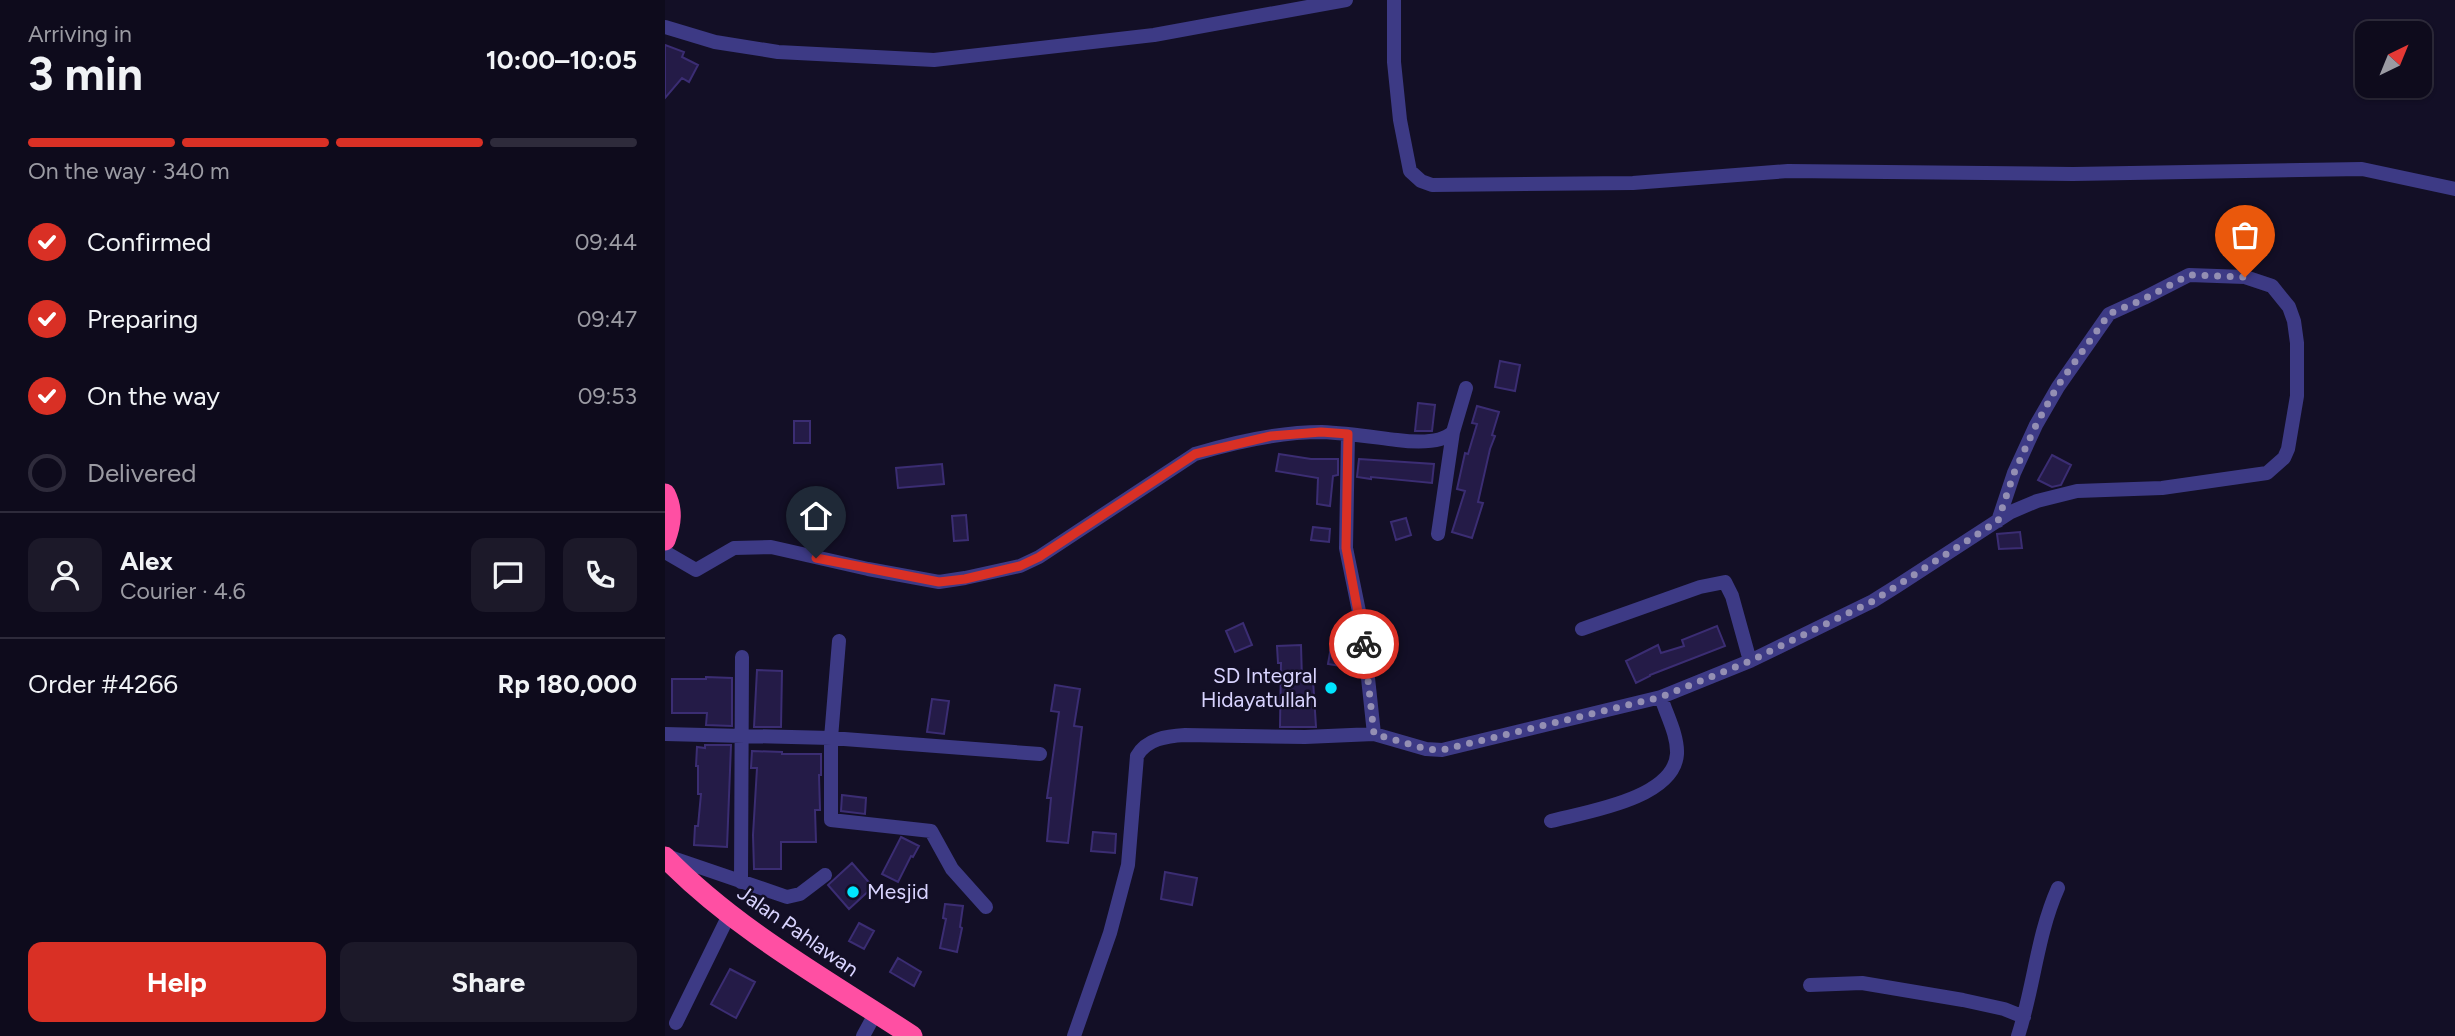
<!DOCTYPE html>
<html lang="en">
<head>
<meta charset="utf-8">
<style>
	:root { --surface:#0e0b1c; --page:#1c1929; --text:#f1f3f6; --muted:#9b9ba3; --line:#2e2b3b; --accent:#d93025 }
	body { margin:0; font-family:Figtree,sans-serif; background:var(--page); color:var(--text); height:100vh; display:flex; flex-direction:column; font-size:26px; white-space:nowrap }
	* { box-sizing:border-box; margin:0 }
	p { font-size:23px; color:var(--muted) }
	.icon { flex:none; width:38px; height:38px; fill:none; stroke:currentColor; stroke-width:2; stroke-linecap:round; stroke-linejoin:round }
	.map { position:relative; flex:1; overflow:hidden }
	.panel { display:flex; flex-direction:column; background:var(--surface); width:665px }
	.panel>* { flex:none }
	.needle { width:46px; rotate:43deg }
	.fabs { position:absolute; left:1690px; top:21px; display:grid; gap:14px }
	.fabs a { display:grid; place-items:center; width:77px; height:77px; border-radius:14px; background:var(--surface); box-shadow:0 2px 5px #0004,0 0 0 2px var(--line); font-size:35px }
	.pin { position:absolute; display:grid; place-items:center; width:60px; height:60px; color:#fff; margin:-72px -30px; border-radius:50% 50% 50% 0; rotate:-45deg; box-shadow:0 0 7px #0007 }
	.pin .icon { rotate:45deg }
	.courier { position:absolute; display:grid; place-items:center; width:70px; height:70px; margin:-35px; border:5px solid #d93025; border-radius:50%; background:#fff; color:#222; box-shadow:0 2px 9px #0007 }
	.headline em { font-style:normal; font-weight:700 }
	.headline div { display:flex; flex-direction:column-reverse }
	.headline { display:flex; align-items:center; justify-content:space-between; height:119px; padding:0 28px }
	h1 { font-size:46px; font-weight:700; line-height:52px }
	.bar { display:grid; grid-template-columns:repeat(4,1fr); gap:10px 7px; align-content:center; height:84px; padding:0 28px }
	.bar i { height:9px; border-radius:5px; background:var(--line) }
	.bar .on { background:var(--accent) }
	.bar p { grid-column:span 4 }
	.line { display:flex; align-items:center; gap:18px; padding:0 28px; border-top:2px solid var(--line) }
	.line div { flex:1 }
	.round { display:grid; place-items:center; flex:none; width:74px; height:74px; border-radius:14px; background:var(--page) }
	ol { padding:0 28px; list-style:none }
	li { display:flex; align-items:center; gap:21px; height:77px }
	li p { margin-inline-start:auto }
	li .icon { padding:7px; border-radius:50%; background:var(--accent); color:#fff; stroke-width:4 }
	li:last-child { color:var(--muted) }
	li i { width:38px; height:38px; border:4px solid var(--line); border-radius:50% }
	.primary-button { display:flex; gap:14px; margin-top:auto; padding:14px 28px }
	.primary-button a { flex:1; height:80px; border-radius:14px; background:var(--accent); color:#fff; font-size:28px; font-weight:700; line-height:80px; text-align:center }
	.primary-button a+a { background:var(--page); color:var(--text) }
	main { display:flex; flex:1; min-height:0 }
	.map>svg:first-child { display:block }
	.building { fill:#241b47; stroke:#3b2d73; stroke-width:2 }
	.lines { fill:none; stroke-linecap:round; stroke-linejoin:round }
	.street { stroke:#3d3a85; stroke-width:14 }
	.highway { stroke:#ff4fa3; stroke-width:21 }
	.done { stroke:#948fb3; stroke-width:7; stroke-dasharray:0 12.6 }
	.route { stroke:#d93025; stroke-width:9 }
	.poi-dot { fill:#00e5ff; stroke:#130f26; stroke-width:2.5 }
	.labels { text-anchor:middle; stroke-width:5; stroke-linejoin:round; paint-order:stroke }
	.poi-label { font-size:21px; fill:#d9d4ff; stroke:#130f26; text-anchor:end }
	.street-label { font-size:21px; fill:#d9d4ff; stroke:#130f26 }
</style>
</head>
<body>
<main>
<section class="panel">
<div class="headline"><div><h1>3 min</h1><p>Arriving in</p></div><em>10:00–10:05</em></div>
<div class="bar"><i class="on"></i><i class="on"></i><i class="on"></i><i></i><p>On the way · 340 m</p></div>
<ol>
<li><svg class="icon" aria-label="check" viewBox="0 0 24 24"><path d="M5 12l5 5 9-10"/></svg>Confirmed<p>09:44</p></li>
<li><svg class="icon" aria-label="check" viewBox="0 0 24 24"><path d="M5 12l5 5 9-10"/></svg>Preparing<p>09:47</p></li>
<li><svg class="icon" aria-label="check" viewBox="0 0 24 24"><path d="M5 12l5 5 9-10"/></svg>On the way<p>09:53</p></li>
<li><i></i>Delivered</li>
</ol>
<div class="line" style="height:126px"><a class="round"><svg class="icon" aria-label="person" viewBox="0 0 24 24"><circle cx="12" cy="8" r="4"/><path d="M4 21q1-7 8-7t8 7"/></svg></a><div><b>Alex</b><p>Courier · 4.6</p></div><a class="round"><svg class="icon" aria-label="chat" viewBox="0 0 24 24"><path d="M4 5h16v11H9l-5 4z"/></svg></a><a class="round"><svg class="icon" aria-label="phone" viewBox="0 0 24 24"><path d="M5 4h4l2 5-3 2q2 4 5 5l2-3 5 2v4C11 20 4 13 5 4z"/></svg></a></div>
<div class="line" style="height:91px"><div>Order #4266</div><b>Rp 180,000</b></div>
<div class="primary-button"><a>Help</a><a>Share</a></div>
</section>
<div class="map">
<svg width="1790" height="1036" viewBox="0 0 1790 1036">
	<rect width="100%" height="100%" fill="#130f26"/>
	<!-- building -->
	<path class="building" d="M0,45L19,52L17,57L33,65L24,82L17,78L0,98Z
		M835,361L855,365L850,391L830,387Z
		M753,403L770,405L767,431H750Z
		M812,406L834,412L827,435L830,436L825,449L813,502L818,503L807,538L787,532L800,491L792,489L800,453L803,454L812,424L807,423Z
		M129,421H145V443H129Z
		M614,454L646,459H673V475L668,476L665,506L652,504L653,478L611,471Z
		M1387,455L1406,465L1396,485L1387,487L1373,480Z
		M694,459L769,464L767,483L706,477V479L692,477Z
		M277,464L279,484L233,488L231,468Z
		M301,515L303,540L289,541L287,516Z
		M741,518L746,535L731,540L726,522Z
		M648,527L665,529L664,542L646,540Z
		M1355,532L1357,548L1334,549L1332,534Z
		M578,623L587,645L570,652L561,631Z
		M1052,626L1060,646L985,675V676L971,683L961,661L993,645L996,653L1019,646L1017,640Z
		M636,645L637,680H648L651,727H615L616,663H613L612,646Z
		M666,647L690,651L688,668L663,664Z
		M92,670L117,671L116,727H89Z
		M41,677L67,678V726L41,725L42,713H7V679H41Z
		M390,685L415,689L409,726L417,727L403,843L382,841L386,798H382L394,712L386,711Z
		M267,699L284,701L279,734L262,732Z
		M40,745H66L62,847L29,845L30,826H33L36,794H33V766H31L32,747L40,748Z
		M87,751L117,752V754H156V775H154L155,810H150L151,842H116V869H89L88,835L92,768H86Z
		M177,795L201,798L200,814L176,811Z
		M428,832L451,834L450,853L426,851Z
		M236,837L254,846L248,857L246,856L233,882L217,874Z
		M187,863L208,887L184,909L163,885Z
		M500,872L532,878L527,905L496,899Z
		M280,904L298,906L295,927L297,928L292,952L275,948L281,919L278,918Z
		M194,923L209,931L199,949L184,941Z
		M233,958L256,972L249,986L225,972Z
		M65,969L90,982L71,1018L46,1004Z"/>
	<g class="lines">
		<!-- street -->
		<path class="street" d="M729,0V62L735,120L745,171L756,181L767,185L968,183L1123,171L1408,174L1697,169L1790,189
			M0,27L50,42L113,52L269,60L489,35L681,0
			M773,534L788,432
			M0,552L31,570L69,548L106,547L203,569L274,582L300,578L355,566L374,557L530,454C570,442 615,432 657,432C682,433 707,437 732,440C748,442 776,444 788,432L801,388
			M917,629L1035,587L1060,582L1067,596L1085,661
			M174,641L166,738V820L266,831L287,869L321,907
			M0,734L166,738L375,754
			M709,734L761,749L777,750L996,697L1085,661L1208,601L1232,586L1346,512L1372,501L1412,491L1497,488L1602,473L1619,458L1623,449L1632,396V343L1629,321L1624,307L1607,286L1580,277L1524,275L1479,298L1444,314L1393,387L1371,425L1349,473L1333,521
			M886,821C920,812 1009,799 1012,754C1013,735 1001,714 996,697
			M5,857L122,897L135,894L160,875
			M76,882L77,657
			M1145,985L1197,983L1298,1000L1339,1009L1359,1017
			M11,1023L64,915
			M198,1036L210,1014
			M409,1036L445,933L463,865L472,756C481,739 502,736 520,735L640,737L709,734L698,631L681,548L683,434
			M1353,1036C1369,987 1372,935 1393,888"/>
		<!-- highway -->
		<path class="highway" d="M0,494C8,510 6,524 0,540
			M0,857C71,930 162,980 247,1036"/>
	</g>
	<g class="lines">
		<!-- done -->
		<path class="done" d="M699,644L709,734L761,749L777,750L996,697L1085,661L1208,601L1333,521L1349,473L1371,425L1392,387L1444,314L1479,299L1524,275L1580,277"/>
		<!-- route -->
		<path class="route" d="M151,558L274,582L300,579L355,566L374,557L530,454L606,436L656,432L683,434L681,548L699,644"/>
	</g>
	<!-- markers -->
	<g class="poi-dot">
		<circle cx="666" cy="688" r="7"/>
		<circle cx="188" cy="892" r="7"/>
	</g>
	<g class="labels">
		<!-- poi labels -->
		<g class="poi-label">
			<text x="652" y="683">SD Integral<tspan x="652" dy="24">Hidayatullah</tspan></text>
			<text x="202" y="899" text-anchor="start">Mesjid</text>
		</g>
		<!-- street labels -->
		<g class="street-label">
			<text transform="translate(133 931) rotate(35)" y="7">Jalan Pahlawan</text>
		</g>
	</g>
</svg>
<div class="fabs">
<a><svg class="needle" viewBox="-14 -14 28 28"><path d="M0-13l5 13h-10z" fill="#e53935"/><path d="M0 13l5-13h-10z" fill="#9b9ba3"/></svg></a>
</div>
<div class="pin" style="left:1580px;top:277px;background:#ea580c"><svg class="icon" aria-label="bag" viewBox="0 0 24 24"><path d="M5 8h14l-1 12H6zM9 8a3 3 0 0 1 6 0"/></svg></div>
<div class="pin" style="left:151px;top:558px;background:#1f2937"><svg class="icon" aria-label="home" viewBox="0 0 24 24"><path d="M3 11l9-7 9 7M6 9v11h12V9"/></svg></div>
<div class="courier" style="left:699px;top:644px"><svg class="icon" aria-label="bike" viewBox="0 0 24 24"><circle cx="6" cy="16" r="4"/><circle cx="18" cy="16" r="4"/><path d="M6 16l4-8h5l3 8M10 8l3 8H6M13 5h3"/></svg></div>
</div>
</main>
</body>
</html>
